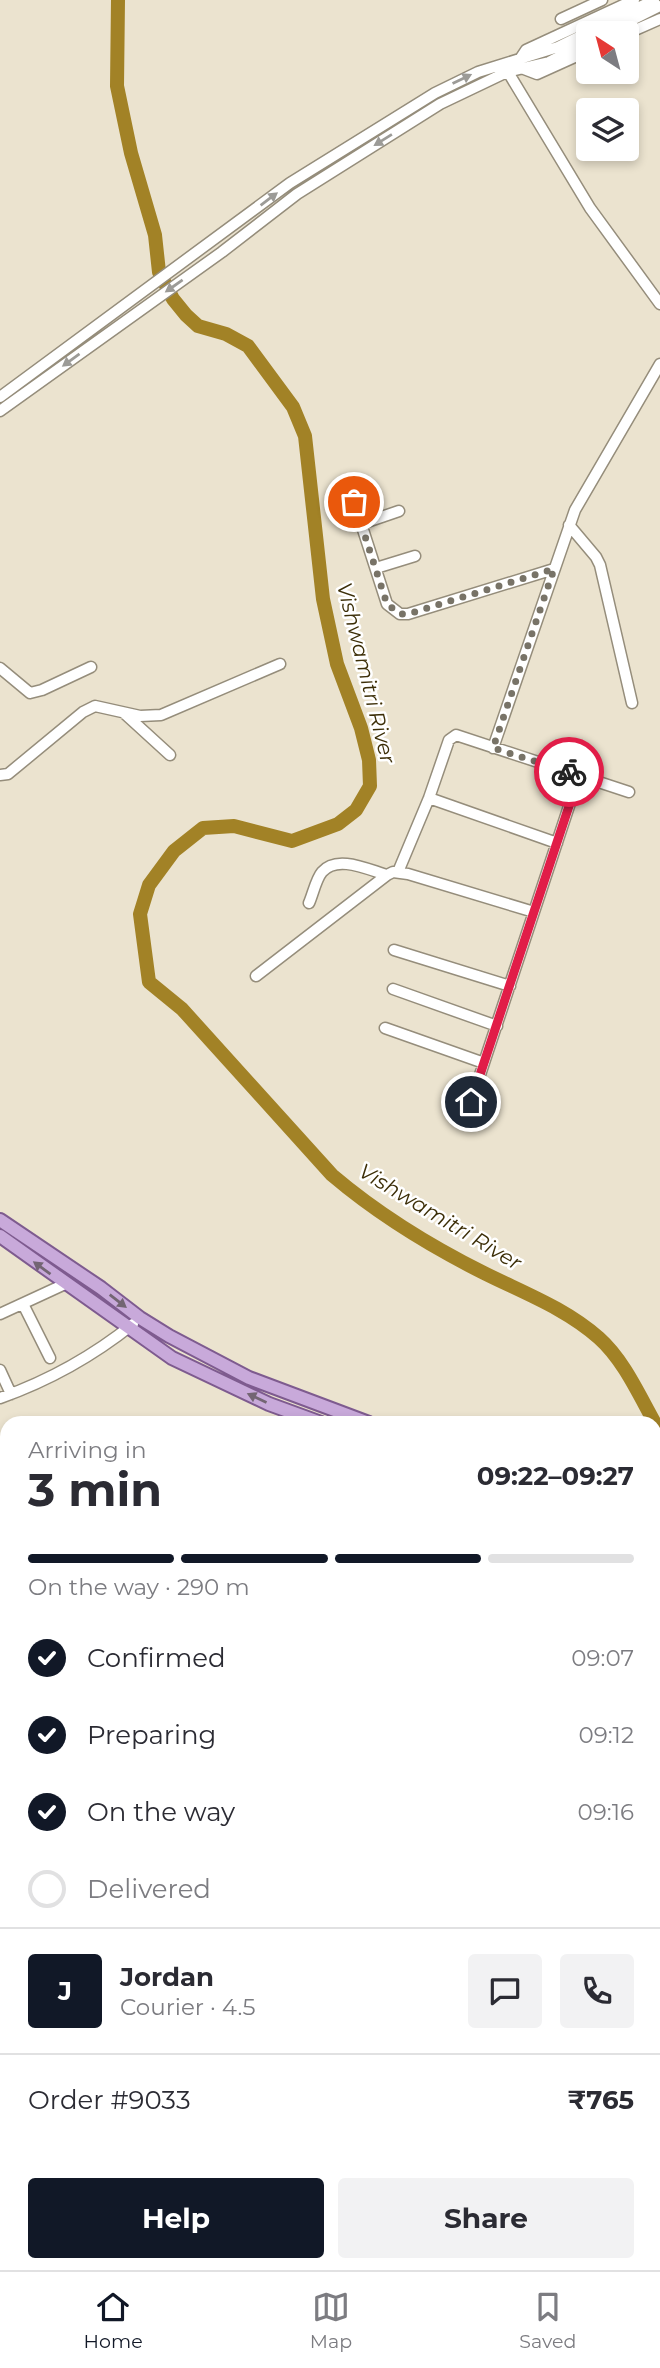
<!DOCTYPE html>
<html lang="en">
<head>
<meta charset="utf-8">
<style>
	:root { --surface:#fff; --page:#f2f2f3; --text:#2b2b33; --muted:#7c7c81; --line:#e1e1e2; --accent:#111827 }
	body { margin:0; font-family:Montserrat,sans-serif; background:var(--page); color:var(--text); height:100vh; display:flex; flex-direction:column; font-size:26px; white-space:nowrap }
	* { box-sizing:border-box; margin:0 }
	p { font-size:23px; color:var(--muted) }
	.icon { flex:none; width:38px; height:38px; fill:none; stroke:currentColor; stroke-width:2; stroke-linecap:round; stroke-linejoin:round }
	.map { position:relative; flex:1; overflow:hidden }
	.panel { position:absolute; left:0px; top:1416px; width:662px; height:856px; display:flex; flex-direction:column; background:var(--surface); border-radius:21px 21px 0 0; box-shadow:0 4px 10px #0003 }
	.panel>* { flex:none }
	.needle { width:46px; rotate:324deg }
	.tools { position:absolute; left:576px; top:21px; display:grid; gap:14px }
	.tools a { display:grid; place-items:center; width:63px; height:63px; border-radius:7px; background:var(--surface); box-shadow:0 4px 10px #0003; font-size:35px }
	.pin { position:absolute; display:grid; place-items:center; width:60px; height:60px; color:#fff; margin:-30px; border:4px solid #fff; border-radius:50%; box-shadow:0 2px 7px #0007 }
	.courier { position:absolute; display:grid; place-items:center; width:70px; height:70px; margin:-35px; border:5px solid #e11d48; border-radius:50%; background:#fff; color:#222; box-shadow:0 2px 9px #0007 }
	.summary em { font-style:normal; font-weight:700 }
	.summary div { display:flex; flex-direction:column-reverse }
	.summary { display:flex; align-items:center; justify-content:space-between; height:119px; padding:0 28px }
	h1 { font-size:46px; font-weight:700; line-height:52px }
	.bar { display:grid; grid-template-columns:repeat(4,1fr); gap:10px 7px; align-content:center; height:84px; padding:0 28px }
	.bar i { height:9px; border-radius:5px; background:var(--line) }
	.bar .on { background:var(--accent) }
	.bar p { grid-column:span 4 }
	.line { display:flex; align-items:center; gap:18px; padding:0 28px; border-top:2px solid var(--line) }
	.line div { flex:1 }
	.round { display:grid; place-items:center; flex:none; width:74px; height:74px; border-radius:7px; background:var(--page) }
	ol { padding:0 28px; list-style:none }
	li { display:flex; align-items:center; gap:21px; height:77px }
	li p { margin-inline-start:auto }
	li .icon { padding:7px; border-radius:50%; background:var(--accent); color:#fff; stroke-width:4 }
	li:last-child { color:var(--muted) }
	li i { width:38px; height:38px; border:4px solid var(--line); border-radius:50% }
	.primary-button { display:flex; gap:14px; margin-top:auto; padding:14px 28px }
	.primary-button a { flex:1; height:80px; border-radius:7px; background:var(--accent); color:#fff; font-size:28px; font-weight:700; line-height:80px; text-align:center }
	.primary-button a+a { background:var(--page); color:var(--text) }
	.tab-bar { display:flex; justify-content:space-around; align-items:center; height:98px; border-top:2px solid var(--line); background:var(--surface); font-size:19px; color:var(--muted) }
	.tab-bar a { display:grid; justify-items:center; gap:4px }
	.tab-bar .on { color:var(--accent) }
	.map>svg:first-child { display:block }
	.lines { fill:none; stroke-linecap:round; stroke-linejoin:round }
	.river { stroke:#a28226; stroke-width:14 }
	.minor-casing { stroke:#958d7b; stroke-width:13 }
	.major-casing { stroke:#7e5b8f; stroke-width:16 }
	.minor { stroke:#fff; stroke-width:10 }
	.major { stroke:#c8a9da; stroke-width:12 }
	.oneway { fill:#9c9b97 }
	.oneway2 { fill:#736573 }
	.done { stroke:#787367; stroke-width:7; stroke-dasharray:0 12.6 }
	.route { stroke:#e11d48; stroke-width:9 }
	.labels { text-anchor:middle; stroke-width:5; stroke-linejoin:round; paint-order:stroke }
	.water-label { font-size:21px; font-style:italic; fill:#3c2e07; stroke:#fff }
</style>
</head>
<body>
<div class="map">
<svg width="660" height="2270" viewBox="0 0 660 2270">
	<rect width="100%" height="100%" fill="#ebe3cf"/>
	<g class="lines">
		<!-- river -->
		<path class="river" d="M118,0L117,86L131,153L155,235L159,272L173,299L186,315L198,326L226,334L248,346L293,407L305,436L323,599L337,664L361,728L369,760L370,786L356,810L338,824L292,841L234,826L203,828L174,851L149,885L140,914L149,982L182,1009L332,1175C378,1214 430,1246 484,1273C524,1293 565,1308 599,1338C626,1362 642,1402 660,1432
			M654,1947L660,1944
			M654,2062L660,2067"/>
		<!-- minor casing -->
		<g class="minor-casing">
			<path id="minor" d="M561,19L602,0
				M606,33L660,6
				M626,34L660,19
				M520,59L526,50L634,0
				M505,67L590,208L660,304
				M524,69L537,74L588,51
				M0,397L290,183L435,93L478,72L558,47L654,0
				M0,411L222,252L297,194L440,104L507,72L549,62L588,42
				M347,480L387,604L400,614H408L554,569
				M361,524L399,511
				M569,525L596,557L600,565L632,703
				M376,568L415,556
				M0,668L30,693L42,690L91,667
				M124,713L170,755
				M493,748L575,510L660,364
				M0,775L8,774L83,712L95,706L140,716L161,715L280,664
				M429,798L557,843
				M398,872L429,798L449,740L456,735L629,792
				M309,903C313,894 316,879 322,872C337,854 369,870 387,875
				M394,950L510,986
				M256,976L387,875L393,872L408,874L534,912
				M393,989L497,1026
				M385,1028L484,1063
				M471,1102L579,776
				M23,1304L50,1358
				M0,1314L65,1284
				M0,1370L11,1394
				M0,1398C48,1381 93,1356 133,1324
				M0,1688L7,1685
				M0,1876L7,1889
				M0,1903L7,1914
				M283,2264L287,2268
				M254,2270L261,2264
				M503,2270V2264"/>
		</g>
		<!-- major casing -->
		<g class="major-casing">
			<path id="major" d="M0,1220L101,1288L140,1318L169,1336L249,1378L369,1423
				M0,1236L172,1358L269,1404L321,1423
				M654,1533L660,1534
				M654,1553L660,1554"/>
		</g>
		<!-- minor -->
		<use href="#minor" class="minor"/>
		<!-- major -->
		<use href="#major" class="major"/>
	</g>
	<!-- one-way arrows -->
	<defs><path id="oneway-solid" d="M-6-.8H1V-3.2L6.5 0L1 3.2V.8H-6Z" transform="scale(1.75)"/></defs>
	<g class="oneway">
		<use href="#oneway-solid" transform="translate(462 79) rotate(-26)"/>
		<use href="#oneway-solid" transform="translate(383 140) rotate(148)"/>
		<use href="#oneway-solid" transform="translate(269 199) rotate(-37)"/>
		<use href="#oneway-solid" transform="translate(174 286) rotate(145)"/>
		<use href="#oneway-solid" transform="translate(71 360) rotate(144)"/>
	</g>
	<g class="oneway2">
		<use href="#oneway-solid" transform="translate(42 1268) rotate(-144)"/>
		<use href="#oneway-solid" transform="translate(118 1301) rotate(38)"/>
		<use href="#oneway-solid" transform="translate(257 1398) rotate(-155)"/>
	</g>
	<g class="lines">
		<!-- done -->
		<path class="done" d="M354,502L387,604L400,614H408L554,569L493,748L569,772"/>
		<!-- route -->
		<path class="route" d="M471,1102L579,776L569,772"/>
	</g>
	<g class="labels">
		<!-- water labels -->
		<g class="water-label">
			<text transform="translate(366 673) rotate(76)" y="7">Vishwamitri River</text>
			<text transform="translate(440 1217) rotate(31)" y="7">Vishwamitri River</text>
		</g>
	</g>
</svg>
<div class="tools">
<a><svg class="needle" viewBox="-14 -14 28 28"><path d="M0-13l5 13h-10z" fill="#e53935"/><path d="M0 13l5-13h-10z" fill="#7c7c81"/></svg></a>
<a><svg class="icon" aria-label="layers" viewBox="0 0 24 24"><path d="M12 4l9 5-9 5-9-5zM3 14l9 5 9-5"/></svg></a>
</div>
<div class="pin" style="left:354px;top:502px;background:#ea580c"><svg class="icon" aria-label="bag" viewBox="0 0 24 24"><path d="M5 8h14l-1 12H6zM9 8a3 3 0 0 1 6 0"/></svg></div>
<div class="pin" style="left:471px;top:1102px;background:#1f2937"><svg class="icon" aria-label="home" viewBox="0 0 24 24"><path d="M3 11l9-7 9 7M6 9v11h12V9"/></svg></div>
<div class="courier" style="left:569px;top:772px"><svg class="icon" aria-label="bike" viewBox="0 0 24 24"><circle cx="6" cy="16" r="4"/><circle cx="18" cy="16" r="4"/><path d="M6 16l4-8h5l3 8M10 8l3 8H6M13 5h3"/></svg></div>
<section class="panel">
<div class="summary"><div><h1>3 min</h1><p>Arriving in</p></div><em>09:22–09:27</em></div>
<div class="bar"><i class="on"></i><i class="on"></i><i class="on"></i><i></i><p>On the way · 290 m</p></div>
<ol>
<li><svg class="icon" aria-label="check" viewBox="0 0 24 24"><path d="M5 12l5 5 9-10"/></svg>Confirmed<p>09:07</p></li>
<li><svg class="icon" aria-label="check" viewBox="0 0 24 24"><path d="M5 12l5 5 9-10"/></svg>Preparing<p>09:12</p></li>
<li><svg class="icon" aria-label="check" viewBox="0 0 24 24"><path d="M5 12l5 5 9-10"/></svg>On the way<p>09:16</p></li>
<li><i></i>Delivered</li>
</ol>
<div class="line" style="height:126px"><b class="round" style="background:var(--accent);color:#fff">J</b><div><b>Jordan</b><p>Courier · 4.5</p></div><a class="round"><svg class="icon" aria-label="chat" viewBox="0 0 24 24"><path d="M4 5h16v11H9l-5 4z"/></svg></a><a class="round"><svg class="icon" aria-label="phone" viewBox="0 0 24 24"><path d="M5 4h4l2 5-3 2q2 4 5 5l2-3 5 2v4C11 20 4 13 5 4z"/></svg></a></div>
<div class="line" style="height:91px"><div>Order #9033</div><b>₹765</b></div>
<div class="primary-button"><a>Help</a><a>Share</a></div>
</section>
</div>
<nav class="tab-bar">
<a class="on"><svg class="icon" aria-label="home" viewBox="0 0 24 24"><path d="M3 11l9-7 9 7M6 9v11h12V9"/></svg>Home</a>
<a><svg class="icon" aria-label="map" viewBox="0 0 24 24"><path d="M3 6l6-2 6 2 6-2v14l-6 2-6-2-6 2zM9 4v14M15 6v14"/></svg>Map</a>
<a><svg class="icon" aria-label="saved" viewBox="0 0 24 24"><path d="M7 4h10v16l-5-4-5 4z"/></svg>Saved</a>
</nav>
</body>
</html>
